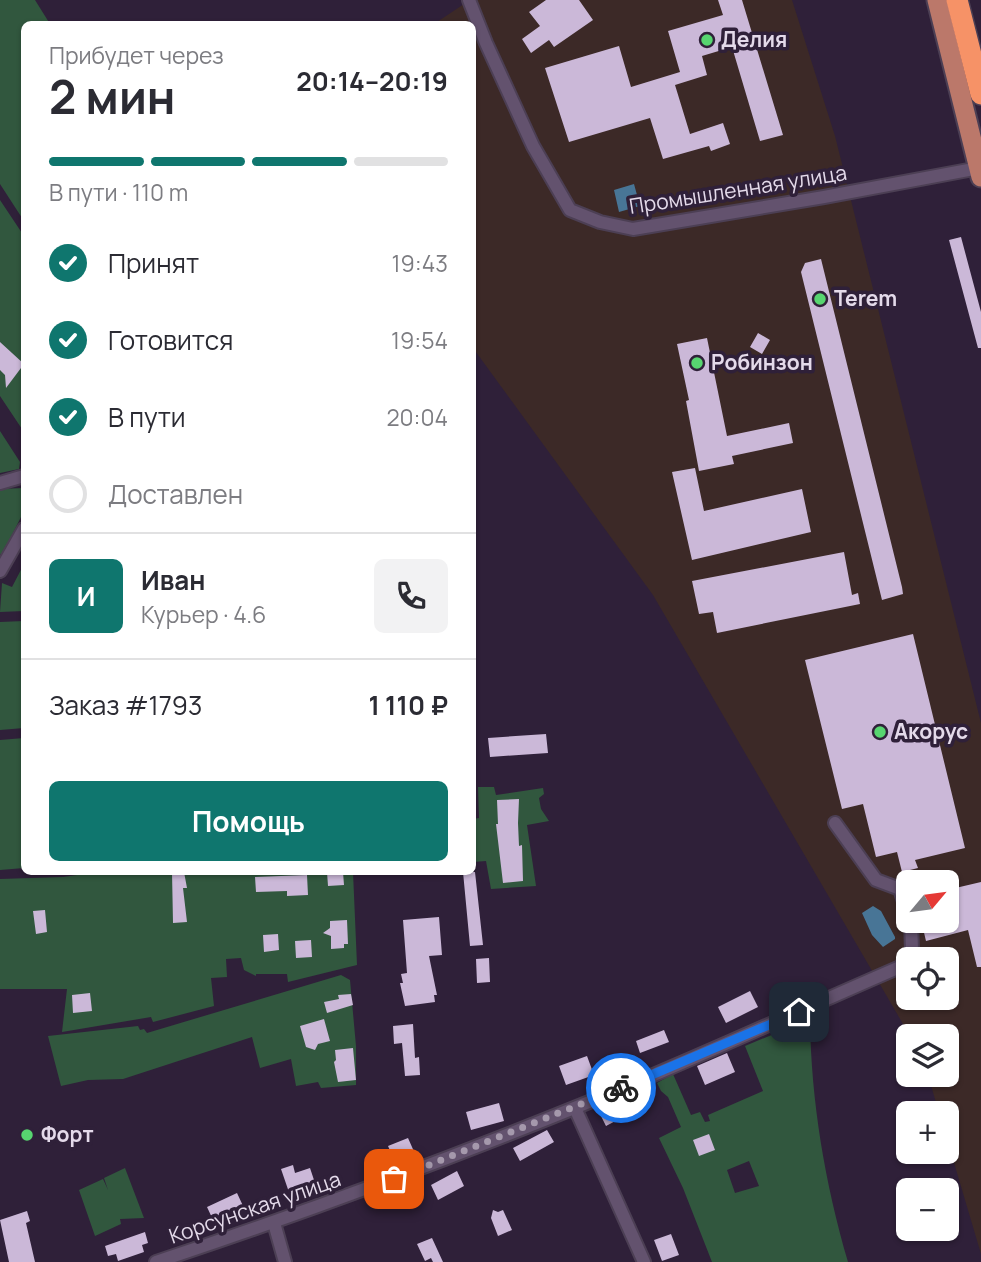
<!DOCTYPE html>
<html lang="ru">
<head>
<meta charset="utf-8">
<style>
	:root { --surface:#fff; --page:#f2f2f3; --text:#2b2b33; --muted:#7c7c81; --line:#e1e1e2; --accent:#0f766e }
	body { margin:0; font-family:Manrope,sans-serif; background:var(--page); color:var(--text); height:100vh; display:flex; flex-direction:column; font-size:26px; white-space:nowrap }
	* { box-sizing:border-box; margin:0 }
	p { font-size:23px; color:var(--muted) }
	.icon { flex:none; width:38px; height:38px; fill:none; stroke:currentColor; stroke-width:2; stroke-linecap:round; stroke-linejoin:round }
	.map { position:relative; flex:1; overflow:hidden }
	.side { position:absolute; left:21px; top:21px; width:455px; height:854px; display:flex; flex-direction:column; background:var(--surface); border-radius:10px; box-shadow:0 2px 5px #0004 }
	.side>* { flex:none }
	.needle { width:46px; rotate:61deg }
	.fabs { position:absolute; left:896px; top:870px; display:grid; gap:14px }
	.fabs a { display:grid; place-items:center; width:63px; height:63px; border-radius:10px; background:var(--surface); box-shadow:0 2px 5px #0004; font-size:35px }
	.pin { position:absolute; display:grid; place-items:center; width:60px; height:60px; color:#fff; margin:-30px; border-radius:14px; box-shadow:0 4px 10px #0006 }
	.courier { position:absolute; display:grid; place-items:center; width:70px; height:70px; margin:-35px; border:5px solid #1a73e8; border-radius:50%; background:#fff; color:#222; box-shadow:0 2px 9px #0007 }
	.summary em { font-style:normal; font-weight:700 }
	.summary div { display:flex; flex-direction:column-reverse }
	.summary { display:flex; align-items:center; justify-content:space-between; height:119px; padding:0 28px }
	h1 { font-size:46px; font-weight:700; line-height:52px }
	.bar { display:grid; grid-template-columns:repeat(4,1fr); gap:10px 7px; align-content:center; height:84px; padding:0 28px }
	.bar i { height:9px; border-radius:5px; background:var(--line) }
	.bar .on { background:var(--accent) }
	.bar p { grid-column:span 4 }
	.line { display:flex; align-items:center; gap:18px; padding:0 28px; border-top:2px solid var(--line) }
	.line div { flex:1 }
	.round { display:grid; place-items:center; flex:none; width:74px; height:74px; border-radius:10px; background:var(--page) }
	ol { padding:0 28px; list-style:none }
	li { display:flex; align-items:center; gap:21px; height:77px }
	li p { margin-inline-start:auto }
	li .icon { padding:7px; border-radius:50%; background:var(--accent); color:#fff; stroke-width:4 }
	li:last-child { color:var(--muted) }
	li i { width:38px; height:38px; border:4px solid var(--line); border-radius:50% }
	.action { display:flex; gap:14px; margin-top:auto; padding:14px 28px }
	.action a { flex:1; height:80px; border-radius:10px; background:var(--accent); color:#fff; font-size:28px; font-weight:700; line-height:80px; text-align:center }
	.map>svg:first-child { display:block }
	.commercial { fill:#3c2927; fill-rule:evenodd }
	.green { fill:#31573e; fill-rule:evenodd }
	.water { fill:#487596 }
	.building { fill:#cbb8d8 }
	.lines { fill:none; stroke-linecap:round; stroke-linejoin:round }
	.street-casing { stroke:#4c3f54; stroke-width:16 }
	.primary-casing { stroke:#4c3f54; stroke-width:23 }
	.highway-casing { stroke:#4c3f54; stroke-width:24 }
	.street { stroke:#63526e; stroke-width:12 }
	.primary { stroke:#bb786a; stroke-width:19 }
	.highway { stroke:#f69267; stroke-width:21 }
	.done { stroke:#a599ac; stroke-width:7; stroke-dasharray:0 12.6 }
	.route { stroke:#1a73e8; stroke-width:9 }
	.poi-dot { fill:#57d570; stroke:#2f2039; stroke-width:2.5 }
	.labels { text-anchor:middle; stroke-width:7; stroke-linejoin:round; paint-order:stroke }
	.poi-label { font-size:21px; font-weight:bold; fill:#e4daea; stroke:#2f2039; text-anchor:start }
	.street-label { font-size:21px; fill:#e4daea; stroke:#2f2039 }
</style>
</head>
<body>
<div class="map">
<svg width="981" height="1262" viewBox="0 0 981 1262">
	<rect width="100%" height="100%" fill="#2f2039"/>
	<!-- commercial -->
	<path class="commercial" d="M470,0H792L835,136L981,723V1254L947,1139V1113H939L928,1075L947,1074V1036H910L653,595L473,348L472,24H434ZM908,882H947V920H908ZM908,959H947V998H908Z"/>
	<!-- green -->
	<path class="green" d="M0,0H35L50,24H24V221L0,184Z
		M0,200L24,236V432L0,396Z
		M0,431L20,462L19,469L0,473Z
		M24,488V511L2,555L0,554V489Z
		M24,564V611L0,612L2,583L12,587Z
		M24,621V728L0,730V622Z
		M24,738V868L0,870V740Z
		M478,787H494L496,795L543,788L544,794L539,798L541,809L549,821L527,825L536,886L491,889L486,861L473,862V819L479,818Z
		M98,872H353L357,965L288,982L287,974H256V976L244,970L241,958L226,959L227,977L211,978L214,1006L153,1022L151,1017L62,1032L67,989H0V879L63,877Z
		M341,975L350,980L356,1046V1085L321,1088L318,1082L296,1086L291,1059L260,1068L252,1037L123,1079L88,1080L61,1086L48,1036L138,1026L140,1030L144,1029L147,1033Z
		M810,1019C811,1101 825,1183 848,1262H712L683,1188L659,1138L681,1127L668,1097L661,1091L657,1083L673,1074L691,1115L700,1112L705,1122L710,1121L708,1115L763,1091L745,1046ZM749,1161L759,1186L735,1193L727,1170Z
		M125,1168L144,1218L120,1219L121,1224L95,1236L79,1190L103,1179L108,1190L104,1178Z"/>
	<!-- water -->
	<path class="water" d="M634,184L640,206L619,212L614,190Z
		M873,906L881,911L895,937V939L883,947L872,935L862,913Z"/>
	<!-- building -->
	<path class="building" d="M546,0H579L593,20L554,47L549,40L531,53L522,39L540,26L529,12Z
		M718,0H742L783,135L760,141L732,47L702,56L707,75L675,85L690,134L723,123L730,144L711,151L709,146L663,159L650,118L569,142L545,68L619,46L631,87L680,72L668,31L723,15Z
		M961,237L981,312V348H978L949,240Z
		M821,259L902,587L903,594L882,600L801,272L805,263Z
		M758,333L770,340L762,354L750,347Z
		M707,338L727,436L789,423L793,443L732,456L734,464L699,471L686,401L689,400L677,344Z
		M0,342L24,364L6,388L5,375L0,370Z
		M695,468L704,511L802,489L811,532L692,560L672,472Z
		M844,552L852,595L858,593L860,604L717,633L713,612L699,614L692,581Z
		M913,634L965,848L915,860L918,868L902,872L897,852L876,857L863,804L842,809L805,660Z
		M546,734L548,753L490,757L488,738Z
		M519,799L518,823L519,846L522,845L523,881L503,883L496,824H498L497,800Z
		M172,872H184L187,888H183L187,922L173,923Z
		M327,872H343L344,885L328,886Z
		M463,872H475L483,945L470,946Z
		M307,875L308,895L287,896V891L256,892L255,877Z
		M981,882V967H977L968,930L926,941L921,920H947V890Z
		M45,910L47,932L36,934L33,911Z
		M439,917L442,955L429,956L437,995H434L435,1002L405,1006L400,983H403L401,974L407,973L403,920Z
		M347,920L348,944H344V948L331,949V936L323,933L330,928V921Z
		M278,934L279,950L264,952L263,935Z
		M311,940L312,957L296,958L295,941Z
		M489,958L490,982L477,983L476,959Z
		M750,991L758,1007L726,1023L718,1007Z
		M90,993L92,1011L73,1013L72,995Z
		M351,994L353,1005L327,1013L324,1002L339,999L338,995Z
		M324,1019L330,1041L318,1044L315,1050L306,1047L300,1026Z
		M413,1024L415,1058L419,1057L420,1075L405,1076L402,1043L394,1044L393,1026Z
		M664,1030L669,1042L640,1053L636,1041Z
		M353,1048L356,1080L338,1082L334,1062L336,1060L335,1050Z
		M727,1053L735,1072L705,1085L697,1066Z
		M587,1056L594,1075L566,1085L559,1066Z
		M633,1095L640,1108L606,1126L600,1114Z
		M499,1103L504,1121L471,1130L466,1112Z
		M547,1130L554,1142L520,1161L513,1148Z
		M709,1134L715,1150L699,1156L693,1140Z
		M408,1138L416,1156L396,1164L388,1146Z
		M293,1165L295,1173L310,1168L318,1192L292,1201L281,1169Z
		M457,1171L464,1186L438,1200L431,1185Z
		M237,1193L244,1208L214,1222L207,1207Z
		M493,1210L498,1212L503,1210L512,1230L498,1236L491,1218Z
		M27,1211L30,1221L26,1223L35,1262H9L0,1220Z
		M145,1232L148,1243L142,1245L144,1252L118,1261L116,1254L108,1256L105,1246Z
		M671,1234L679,1255L662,1261L654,1240Z
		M432,1238L443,1262H433L431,1258L425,1261L417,1244Z"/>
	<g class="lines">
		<!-- street casing -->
		<g class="street-casing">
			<path id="street" d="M469,0L486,43L533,146L570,210L600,222L633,229L824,197L979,168
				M0,483L24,476
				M0,571L24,529
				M835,823L876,880L900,889L908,914
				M575,1108L644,1262
				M274,1223L285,1262
				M156,1262C304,1213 449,1159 594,1100C697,1058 798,1011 900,967L912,951L911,920"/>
		</g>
		<!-- primary casing -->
		<g class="primary-casing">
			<path id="primary" d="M937,0L981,177"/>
		</g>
		<!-- highway casing -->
		<g class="highway-casing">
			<path id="highway" d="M957,0L981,94"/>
		</g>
		<!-- street -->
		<use href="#street" class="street"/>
		<!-- primary -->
		<use href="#primary" class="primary"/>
		<!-- highway -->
		<use href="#highway" class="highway"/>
	</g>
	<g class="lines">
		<!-- done -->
		<path class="done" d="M394,1179L621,1088"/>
		<!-- route -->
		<path class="route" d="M621,1088L799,1012"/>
	</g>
	<!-- markers -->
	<g class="poi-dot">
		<circle cx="707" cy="40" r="7"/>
		<circle cx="820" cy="299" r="7"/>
		<circle cx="697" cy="363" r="7"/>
		<circle cx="880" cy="732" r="7"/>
		<circle cx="27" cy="1135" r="7"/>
	</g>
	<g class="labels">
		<!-- poi labels -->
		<g class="poi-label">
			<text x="721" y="47">Делия</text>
			<text x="834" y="306">Terem</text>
			<text x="711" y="370">Робинзон</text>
			<text x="894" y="739">Акорус</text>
			<text x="41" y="1142">Форт</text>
		</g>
		<!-- street labels -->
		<g class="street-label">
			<text transform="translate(738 190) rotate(-9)" y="7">Промышленная улица</text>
			<text transform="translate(255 1208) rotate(-19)" y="7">Корсунская улица</text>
		</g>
	</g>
</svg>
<div class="fabs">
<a><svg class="needle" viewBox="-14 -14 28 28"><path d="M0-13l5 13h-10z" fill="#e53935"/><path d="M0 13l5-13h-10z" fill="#7c7c81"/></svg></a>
<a><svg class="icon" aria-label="locate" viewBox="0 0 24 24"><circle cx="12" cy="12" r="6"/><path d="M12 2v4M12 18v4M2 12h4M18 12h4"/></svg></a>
<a><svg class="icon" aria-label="layers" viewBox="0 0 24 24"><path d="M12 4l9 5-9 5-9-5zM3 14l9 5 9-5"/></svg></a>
<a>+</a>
<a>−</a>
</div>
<div class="pin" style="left:394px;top:1179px;background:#ea580c"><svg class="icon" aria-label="bag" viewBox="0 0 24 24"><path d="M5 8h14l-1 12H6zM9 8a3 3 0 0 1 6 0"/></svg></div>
<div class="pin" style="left:799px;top:1012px;background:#1f2937"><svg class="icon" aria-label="home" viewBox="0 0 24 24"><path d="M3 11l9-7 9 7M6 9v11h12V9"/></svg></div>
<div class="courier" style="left:621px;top:1088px"><svg class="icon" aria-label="bike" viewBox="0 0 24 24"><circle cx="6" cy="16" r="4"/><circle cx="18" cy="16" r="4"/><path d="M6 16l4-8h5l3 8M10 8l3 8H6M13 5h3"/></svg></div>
<section class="side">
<div class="summary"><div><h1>2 мин</h1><p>Прибудет через</p></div><em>20:14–20:19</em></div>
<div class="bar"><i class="on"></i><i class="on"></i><i class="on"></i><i></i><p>В пути · 110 m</p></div>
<ol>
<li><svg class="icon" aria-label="check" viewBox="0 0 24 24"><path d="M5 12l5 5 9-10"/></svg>Принят<p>19:43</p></li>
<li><svg class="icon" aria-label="check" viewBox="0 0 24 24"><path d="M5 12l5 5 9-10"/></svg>Готовится<p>19:54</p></li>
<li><svg class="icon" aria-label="check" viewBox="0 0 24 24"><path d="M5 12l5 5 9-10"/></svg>В пути<p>20:04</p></li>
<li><i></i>Доставлен</li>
</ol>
<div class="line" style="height:126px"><b class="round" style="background:var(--accent);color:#fff">И</b><div><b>Иван</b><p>Курьер · 4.6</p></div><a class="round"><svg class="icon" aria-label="phone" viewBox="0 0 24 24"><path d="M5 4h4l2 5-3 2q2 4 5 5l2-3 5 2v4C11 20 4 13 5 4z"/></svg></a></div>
<div class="line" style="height:91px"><div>Заказ #1793</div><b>1 110 ₽</b></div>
<div class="action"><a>Помощь</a></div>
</section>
</div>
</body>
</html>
